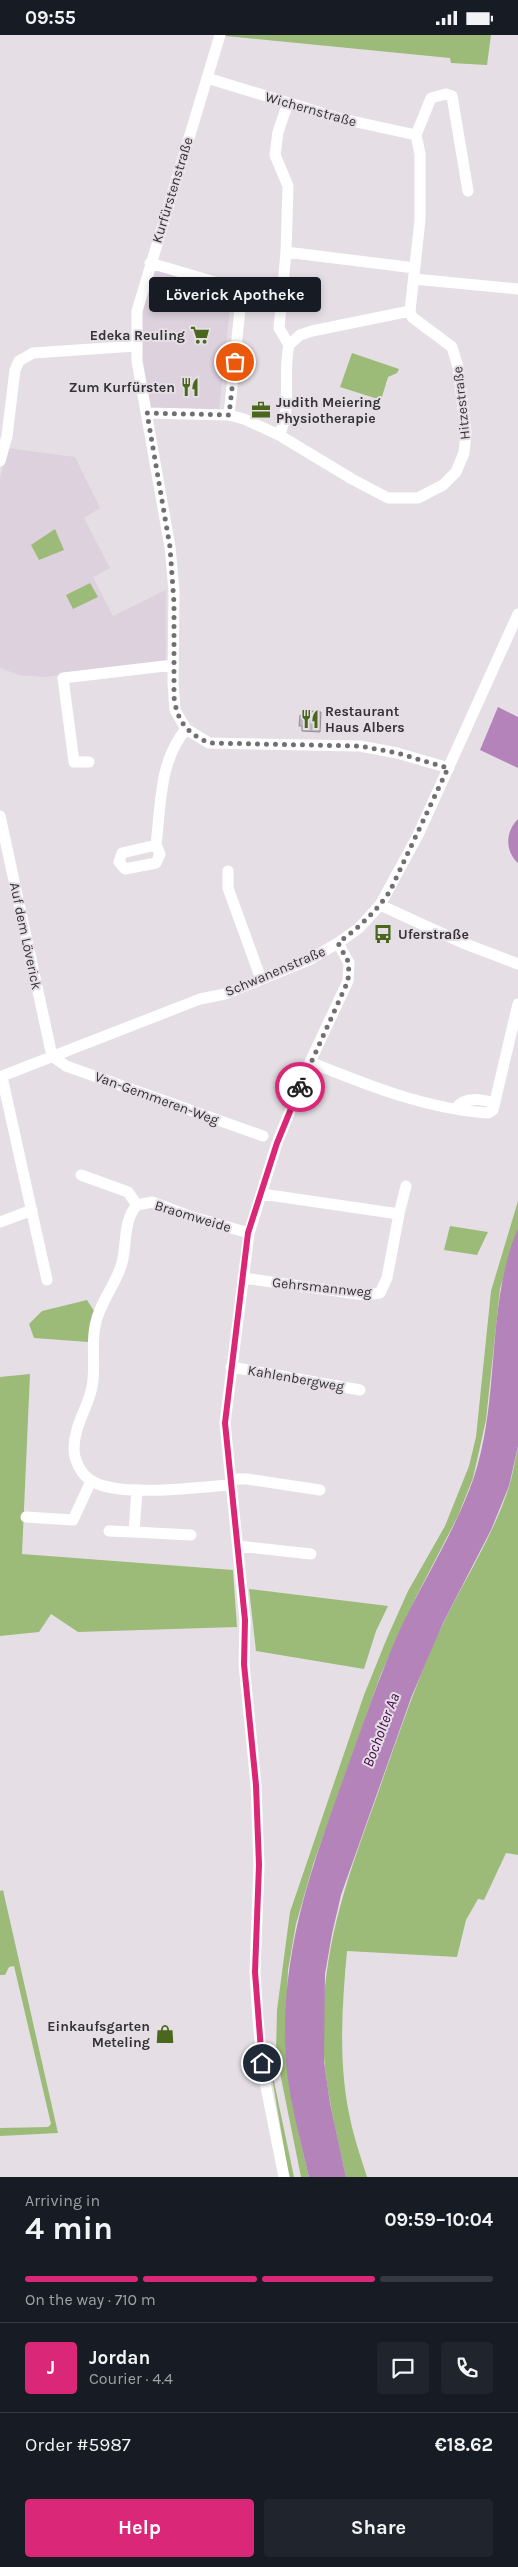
<!DOCTYPE html>
<html lang="en">
<head>
<meta charset="utf-8">
<style>
	:root { --surface:#171b24; --page:#20242c; --text:#f1f3f6; --muted:#9ea1a6; --line:#363941; --accent:#db2777 }
	body { margin:0; font-family:Karla,sans-serif; background:var(--page); color:var(--text); height:100vh; display:flex; flex-direction:column; font-size:19px; white-space:nowrap }
	* { box-sizing:border-box; margin:0 }
	p { font-size:16px; color:var(--muted) }
	.icon { flex:none; width:28px; height:28px; fill:none; stroke:currentColor; stroke-width:2; stroke-linecap:round; stroke-linejoin:round }
	.map { position:relative; height:2142px; overflow:hidden }
	.panel { display:flex; flex-direction:column; background:var(--surface); flex:1 }
	.panel>* { flex:none }
	.pin { position:absolute; display:grid; place-items:center; width:42px; height:42px; color:#fff; margin:-21px; border:2px solid #fff; border-radius:50%; box-shadow:0 1px 5px #0007 }
	.courier { position:absolute; display:grid; place-items:center; width:50px; height:50px; margin:-25px; border:4px solid #db2777; border-radius:50%; background:#fff; color:#222; box-shadow:0 1px 6px #0007 }
	.bubble { position:absolute; height:35px; border-radius:5px; background:var(--surface); box-shadow:0 2px 8px #0003; font-size:16px; font-weight:700; line-height:35px; text-align:center }
	.head em { font-style:normal; font-weight:700 }
	.head div { display:flex; flex-direction:column-reverse }
	.head { display:flex; align-items:center; justify-content:space-between; height:85px; padding:0 25px }
	h1 { font-size:32px; font-weight:700; line-height:38px }
	.bar { display:grid; grid-template-columns:repeat(4,1fr); gap:8px 5px; align-content:center; height:60px; padding:0 25px }
	.bar i { height:6px; border-radius:4px; background:var(--line) }
	.bar .current { background:var(--accent) }
	.bar p { grid-column:span 4 }
	.line { display:flex; align-items:center; gap:12px; padding:0 25px; border-top:1px solid var(--line) }
	.line div { flex:1 }
	.round { display:grid; place-items:center; flex:none; width:52px; height:52px; border-radius:5px; background:var(--page) }
	.primary-button { display:flex; gap:10px; margin-top:auto; padding:10px 25px }
	.primary-button a { flex:1; height:58px; border-radius:5px; background:var(--accent); color:#fff; font-size:20px; font-weight:700; line-height:58px; text-align:center }
	.primary-button a+a { background:var(--page); color:var(--text) }
	.status { display:flex; justify-content:space-between; align-items:center; height:35px; padding:0 25px; background:var(--surface); direction:ltr }
	.status svg { height:14px; fill:currentColor }
	.map>svg:first-child { display:block }
	.built { fill:#dcd1dd }
	.green { fill:#9cbb79 }
	.water { fill:#b383ba }
	.building { fill:#bcb6bc; stroke:#938e94 }
	.lines { fill:none; stroke-linecap:round; stroke-linejoin:round }
	.minor { stroke:#fff; stroke-width:11 }
	.done { stroke:#726f73; stroke-width:5; stroke-dasharray:0 9 }
	.route { stroke:#db2777; stroke-width:6 }
	.labels { text-anchor:middle; stroke-width:4; stroke-linejoin:round; paint-order:stroke }
	.street-label { font-size:14px; fill:#343235; stroke:#e5dfe5 }
	.poi-label { font-size:14px; font-weight:bold; fill:#343235; stroke:#e5dfe5; text-anchor:end }
	.water-label { font-size:15px; font-style:italic; fill:#43054c; stroke:#e5dfe5 }
</style>
</head>
<body>
<div class="status"><b>09:55</b><svg viewBox="0 0 49 12"><path d="M0 12V9h3v3zM5 12V6h3v6zM10 12V3h3v9zM15 12V0h3v12zM26 1h20v11H26zM47 4h2v5h-2z"/></svg></div>
<div class="map">
<svg width="518" height="2142" viewBox="0 0 518 2142">
	<rect width="100%" height="100%" fill="#e5dfe5"/>
	<!-- built -->
	<path class="built" d="M159,234L232,255L219,376L150,373L141,321V285L143,264L152,235Z
		M7,413L75,422L100,473L84,483L110,533L93,542L113,581L166,555V626L45,642L19,640L0,633V444Z"/>
	<!-- green -->
	<path class="green" d="M216,0H491L487,30L451,28L450,23Z
		M352,318L399,334L397,338L388,342L381,365L340,352Z
		M55,494L64,515L39,525L31,510Z
		M90,548L98,562L73,574L66,560Z
		M518,1166V1193L500,1254L486,1385L473,1443L458,1481L416,1562L381,1639L313,1830L296,1889L288,1935L285,2011L299,2100L309,2142H301L276,2018L277,1975L290,1877L364,1660L387,1603L408,1556L445,1491L469,1431L476,1402L491,1256Z
		M450,1191L488,1197L477,1220L444,1215Z
		M87,1265L94,1276L88,1307L34,1303L29,1289L42,1276Z
		M30,1339L22,1519L233,1535L237,1592L78,1597L51,1579L39,1597L0,1601V1342Z
		M518,1411V1820L506,1818L484,1865L478,1864L466,1885L457,1922L347,1916C342,1971 338,2028 350,2083C354,2103 361,2123 367,2142H346C335,2090 321,2039 323,1986C325,1901 350,1836 378,1758C397,1704 415,1651 438,1599C461,1550 492,1504 509,1452C513,1439 515,1425 518,1411Z
		M249,1554L388,1571L376,1596L364,1634L256,1616Z
		M3,1855L58,2098L0,2101V2093L48,2092L51,2089L14,1931L9,1932L5,1940H0V1856Z
		M269,2022L272,2037L294,2142H289L271,2037Z"/>
	<!-- water -->
	<path class="water" d="M498,672L518,682V733L480,715Z
		M518,784V828C505,816 505,797 518,784Z
		M518,1193V1411L509,1451L491,1495L443,1588L411,1663L341,1860L332,1899L325,1939L324,2027L330,2068L346,2142H309C299,2099 286,2054 285,2010C283,1908 312,1832 345,1739C362,1692 378,1645 398,1599C422,1547 455,1497 474,1442C501,1361 485,1272 518,1193Z"/>
	<!-- building -->
	<path class="building" d="M311,676L321,677L320,697L302,696V691H299L300,680H311Z"/>
	<g class="lines">
		<!-- minor -->
		<path class="minor" d="M220,0L137,276V326L170,512L174,556L173,648L175,675L186,694L209,708L360,711L397,718L449,733
			M207,43L338,83L416,100
			M416,100L431,63L446,59L452,61L468,156
			M286,217L415,233
			M150,228L242,255L229,380
			M414,244L518,254
			M289,310L300,300L312,296L410,276
			M147,378L229,380L244,384L279,400L352,444L388,463H418L443,450L456,437L464,418L466,397L458,332L452,312L412,282L410,276L420,185V119L416,100
			M279,400C293,372 282,340 289,310L279,293L286,217L288,151L275,120L278,97L288,68
			M0,426L7,401L15,335L19,326L33,318L136,311
			M89,727H74L63,643L173,630
			M0,781L52,1021
			M156,810L160,819L156,828L125,834L119,827L122,818L156,810C161,770 159,726 186,694
			M228,836V853L261,944
			M380,870L463,908L518,929
			M52,1021L66,1031L263,1101
			M310,1027C367,1050 426,1074 488,1078L493,1075L518,969
			M0,1042L200,964L225,959L309,925L338,908L359,893L380,870L418,800L518,579
			M2,1042L47,1245
			M456,1073C465,1061 482,1064 494,1068
			M81,1140L128,1157L137,1170
			M399,1179L406,1151
			M0,1187L32,1175
			M243,1243L365,1260L380,1258L387,1243L399,1179L262,1159
			M231,1332L360,1355
			M231,1444H247L320,1455
			M231,1450C198,1452 119,1463 92,1446C81,1440 74,1425 74,1414C74,1390 88,1373 92,1352C96,1332 91,1311 95,1291C99,1268 116,1250 122,1228C127,1209 123,1185 137,1170L152,1167L189,1181L249,1198
			M26,1482L73,1485L91,1446
			M109,1496L134,1497L137,1455
			M134,1497L191,1500
			M238,1511L311,1519
			M284,2142L263,2037L258,1984L255,1937L259,1830L256,1750L244,1629L245,1585L225,1388L249,1198L277,1108L310,1027L348,946L349,928L338,908"/>
	</g>
	<g class="lines">
		<!-- done -->
		<path class="done" d="M235,327L229,380L147,378L170,512L174,568V662C177,686 187,699 210,708L360,711L397,718L448,733L390,856C376,877 358,893 338,908L349,928L348,946L300,1052"/>
		<!-- route -->
		<path class="route" d="M262,2028L255,1937L259,1830L256,1750L244,1629L245,1585L225,1388L248,1198L277,1108L300,1052"/>
	</g>
	<!-- icons -->
	<defs>
		<g id="supermarket-bare" transform="scale(1.5)"><path d="M-6-5.5h2.5l.6 2H6L4.5 2H-2.5L-4.4-4H-6ZM-1.5 3.2a1.3 1.3 0 1 0 .1 0ZM3 3.2a1.3 1.3 0 1 0 .1 0Z" fill="#4a681d" stroke="#e5dfe5" stroke-width="2.5" paint-order="stroke"/></g>
		<g id="restaurant-bare" transform="scale(1.5)"><path d="M-5-6h1v4h1v-4h1v4h1v-4h1v5L-1.5 .5V6h-2V.5L-5-1ZM5-6V6H3V1.5H1.5Q1.5-4 5-6Z" fill="#4a681d" stroke="#e5dfe5" stroke-width="2.5" paint-order="stroke"/></g>
		<g id="office-bare" transform="scale(1.5)"><path d="M-6-3h4V-5.5h4V-3h4V5H-6ZM-1-4.5V-3h2v-1.5ZM-6 0V1H6V0Z" fill="#4a681d" stroke="#e5dfe5" stroke-width="2.5" paint-order="stroke"/></g>
		<g id="bus-bare" transform="scale(1.5)"><path d="M-5-6H5V4H4V6H2V4H-2V6H-4V4H-5ZM-3.5-4V0h7V-4ZM-3.5 1.2v1.5H-2V1.2ZM2 1.2v1.5H3.5V1.2Z" fill="#4a681d" stroke="#e5dfe5" stroke-width="2.5" paint-order="stroke"/></g>
		<g id="shop-bare" transform="scale(1.5)"><path d="M-5-2.5h2.3a2.7 3.5 0 0 1 5.4 0H5L5.5 6h-11ZM-1.5-2.5h3a1.5 2.3 0 0 0-3 0Z" fill="#4a681d" stroke="#e5dfe5" stroke-width="2.5" paint-order="stroke"/></g>
	</defs>
	<g fill-rule="evenodd">
		<use href="#supermarket-bare" x="200" y="300"/>
		<use href="#restaurant-bare" x="190" y="352"/>
		<use href="#office-bare" x="261" y="375"/>
		<use href="#restaurant-bare" x="310" y="684"/>
		<use href="#bus-bare" x="383" y="899"/>
		<use href="#shop-bare" x="165" y="1999"/>
	</g>
	<g class="labels">
		<!-- street labels -->
		<g class="street-label">
			<text transform="translate(311 74) rotate(16)" y="5">Wichernstraße</text>
			<text transform="translate(172 155) rotate(-73)" y="5">Kurfürstenstraße</text>
			<text transform="translate(461 368) rotate(-96)" y="5">Hitzestraße</text>
			<text transform="translate(26 901) rotate(78)" y="5">Auf dem Löverick</text>
			<text transform="translate(275 936) rotate(-23)" y="5">Schwanenstraße</text>
			<text transform="translate(157 1063) rotate(20)" y="5">Van-Gemmeren-Weg</text>
			<text transform="translate(193 1181) rotate(17)" y="5">Braomweide</text>
			<text transform="translate(322 1252) rotate(6)" y="5">Gehrsmannweg</text>
			<text transform="translate(296 1343) rotate(10)" y="5">Kahlenbergweg</text>
		</g>
		<!-- poi labels -->
		<g class="poi-label">
			<text x="185" y="305">Edeka Reuling</text>
			<text x="175" y="357">Zum Kurfürsten</text>
			<text x="276" y="372" text-anchor="start">Judith Meiering<tspan x="276" dy="16">Physiotherapie</tspan></text>
			<text x="325" y="681" text-anchor="start">Restaurant<tspan x="325" dy="16">Haus Albers</tspan></text>
			<text x="398" y="904" text-anchor="start">Uferstraße</text>
			<text x="150" y="1996">Einkaufsgarten<tspan x="150" dy="16">Meteling</tspan></text>
		</g>
		<!-- water labels -->
		<g class="water-label">
			<text transform="translate(381 1695) rotate(-69)" y="5">Bocholter Aa</text>
		</g>
	</g>
</svg>
<div class="pin" style="left:235px;top:327px;background:#ea580c"><svg class="icon" aria-label="bag" viewBox="0 0 24 24"><path d="M5 8h14l-1 12H6zM9 8a3 3 0 0 1 6 0"/></svg></div>
<div class="pin" style="left:262px;top:2028px;background:#1f2937"><svg class="icon" aria-label="home" viewBox="0 0 24 24"><path d="M3 11l9-7 9 7M6 9v11h12V9"/></svg></div>
<div class="courier" style="left:300px;top:1052px"><svg class="icon" aria-label="bike" viewBox="0 0 24 24"><circle cx="6" cy="16" r="4"/><circle cx="18" cy="16" r="4"/><path d="M6 16l4-8h5l3 8M10 8l3 8H6M13 5h3"/></svg></div>
<div class="bubble" style="left:149px;top:242px;width:172px">Löverick Apotheke</div>
</div>
<section class="panel">
<div class="head"><div><h1>4 min</h1><p>Arriving in</p></div><em>09:59–10:04</em></div>
<div class="bar"><i class="current"></i><i class="current"></i><i class="current"></i><i></i><p>On the way · 710 m</p></div>
<div class="line" style="height:90px"><b class="round" style="background:var(--accent);color:#fff">J</b><div><b>Jordan</b><p>Courier · 4.4</p></div><a class="round"><svg class="icon" aria-label="chat" viewBox="0 0 24 24"><path d="M4 5h16v11H9l-5 4z"/></svg></a><a class="round"><svg class="icon" aria-label="phone" viewBox="0 0 24 24"><path d="M5 4h4l2 5-3 2q2 4 5 5l2-3 5 2v4C11 20 4 13 5 4z"/></svg></a></div>
<div class="line" style="height:65px"><div>Order #5987</div><b>€18.62</b></div>
<div class="primary-button"><a>Help</a><a>Share</a></div>
</section>
</body>
</html>
